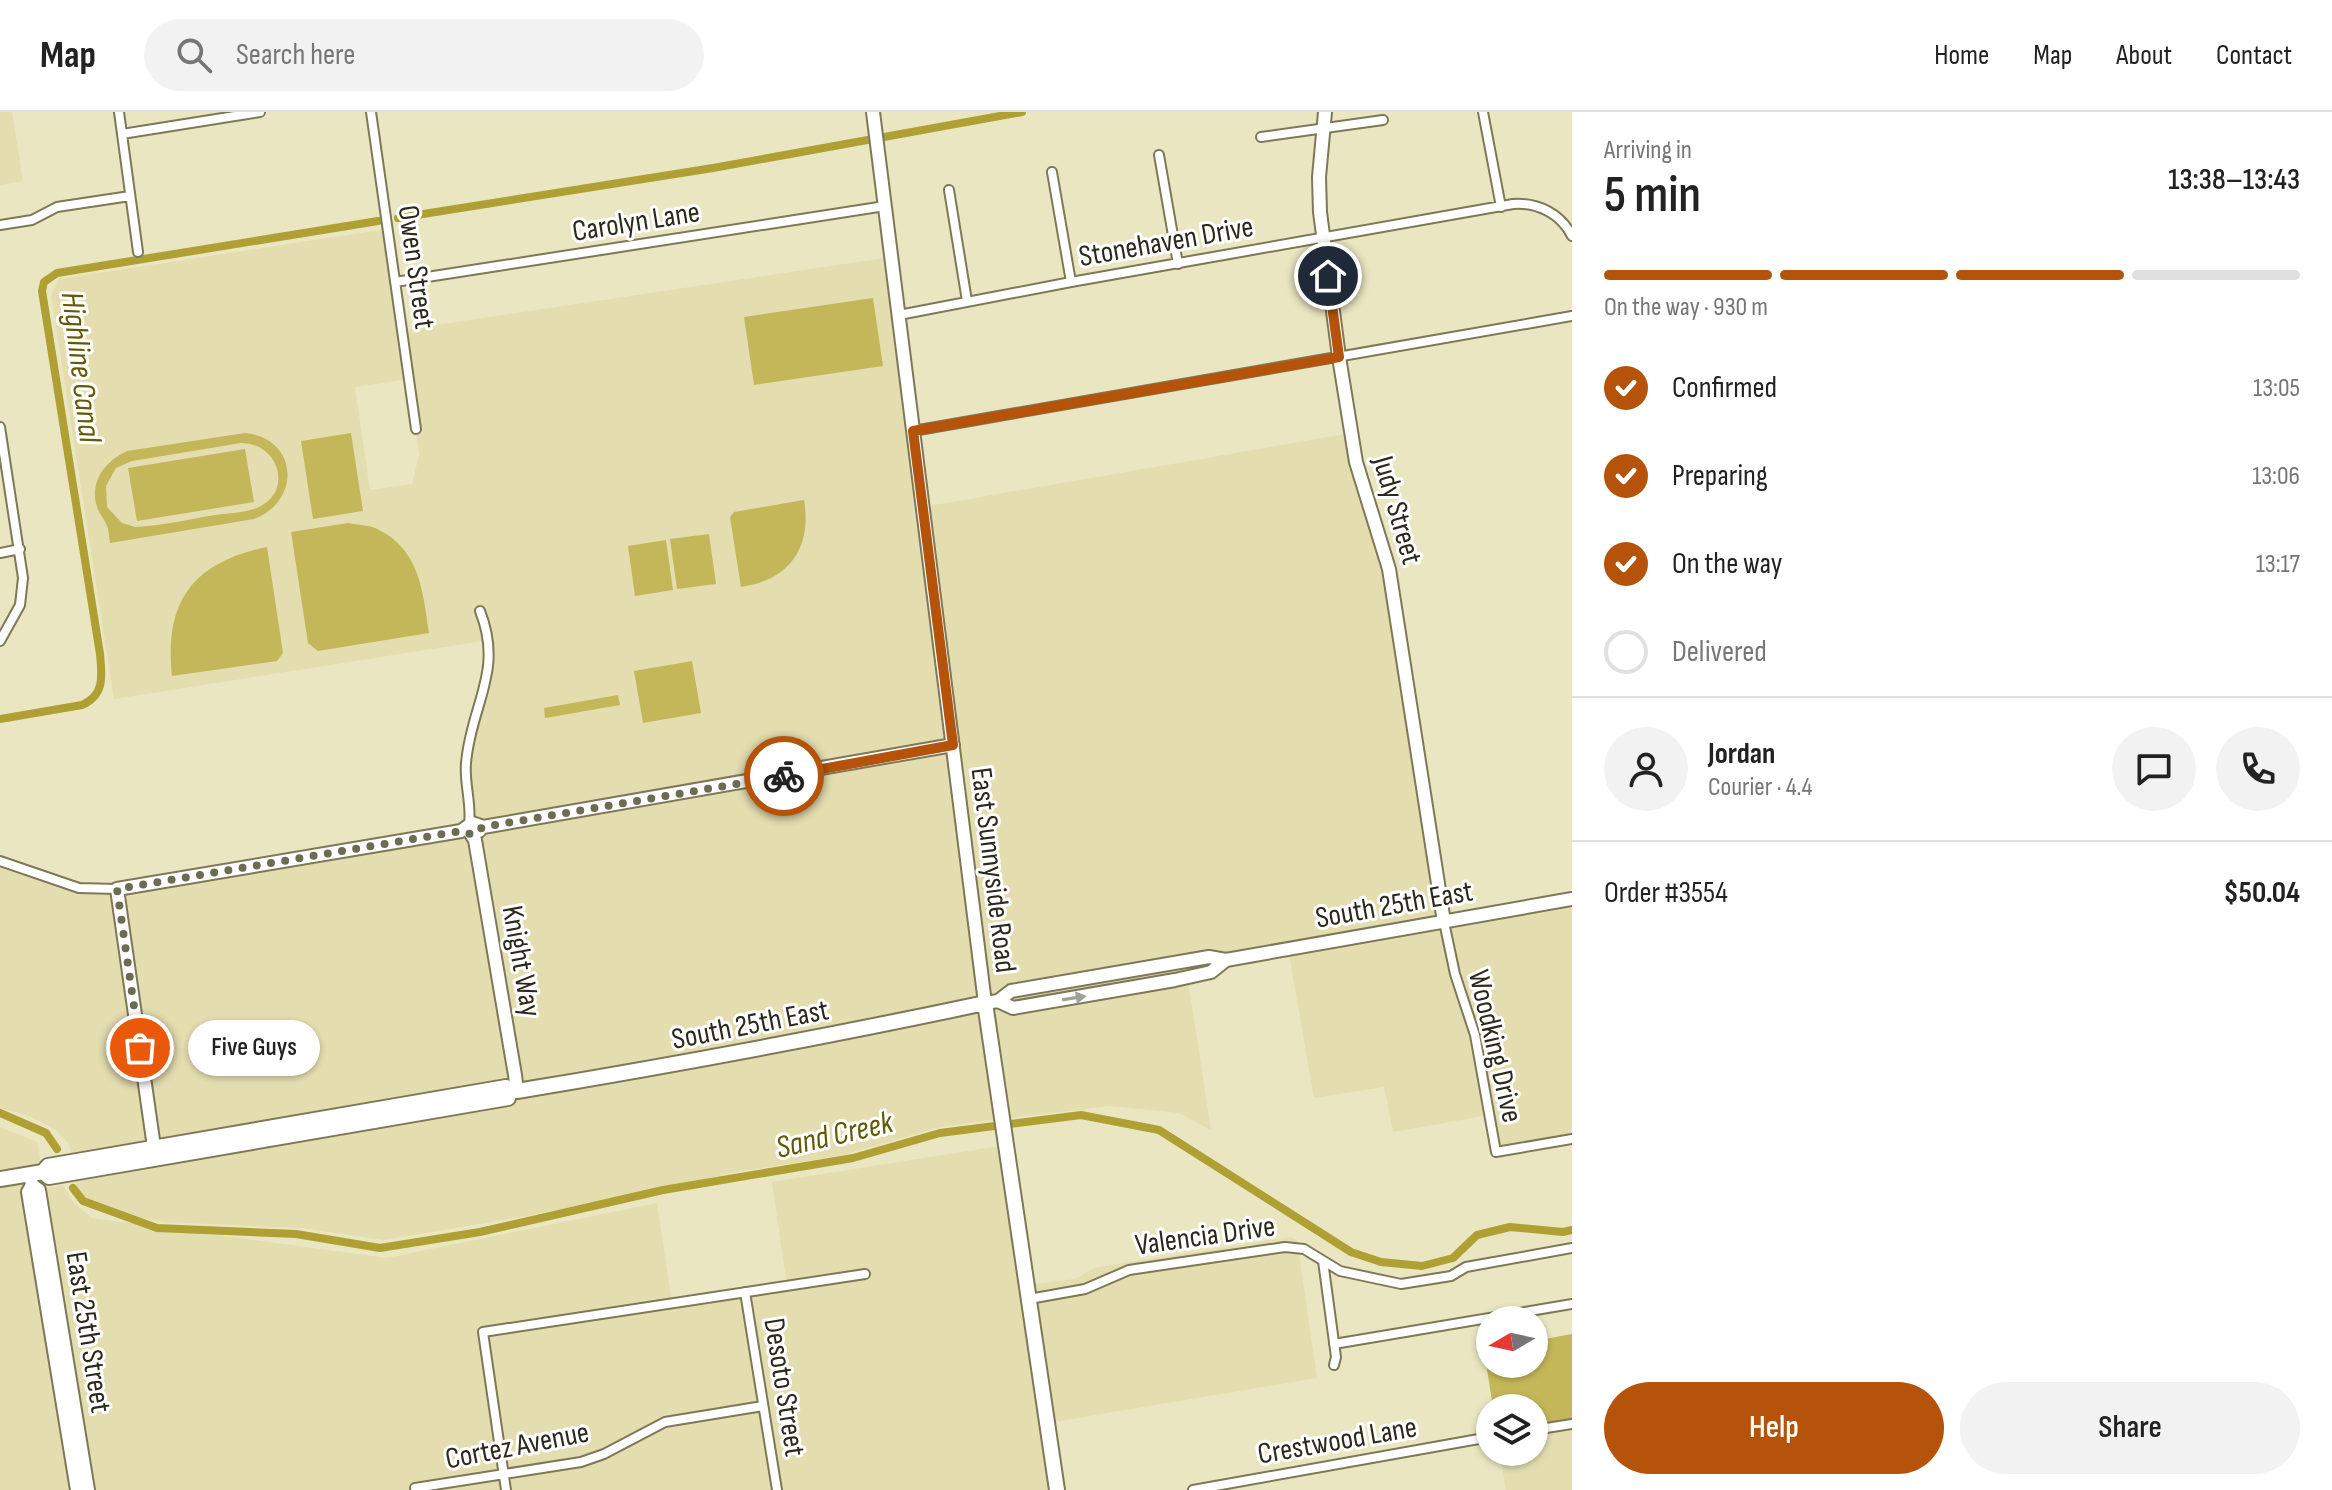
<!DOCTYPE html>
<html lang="en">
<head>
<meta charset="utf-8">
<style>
	:root { --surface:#fff; --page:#f2f2f2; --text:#222; --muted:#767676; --line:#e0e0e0; --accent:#b45309 }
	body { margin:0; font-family:"Sofia Sans Condensed",sans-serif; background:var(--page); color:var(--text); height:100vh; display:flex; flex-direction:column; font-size:30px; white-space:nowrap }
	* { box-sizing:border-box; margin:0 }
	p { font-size:26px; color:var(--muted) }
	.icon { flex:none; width:44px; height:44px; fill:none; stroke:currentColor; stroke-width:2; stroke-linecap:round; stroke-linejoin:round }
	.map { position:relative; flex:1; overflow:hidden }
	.side { display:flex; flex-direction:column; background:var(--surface); width:760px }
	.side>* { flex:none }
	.needle { width:52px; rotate:261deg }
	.buttons { position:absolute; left:1476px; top:1194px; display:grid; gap:16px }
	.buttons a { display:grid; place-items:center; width:72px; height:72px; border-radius:50%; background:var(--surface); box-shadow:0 2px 6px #0004; font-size:40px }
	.pin { position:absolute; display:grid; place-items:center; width:68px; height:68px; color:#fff; margin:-34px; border:4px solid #fff; border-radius:50%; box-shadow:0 2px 8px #0007 }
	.courier { position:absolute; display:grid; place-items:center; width:80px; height:80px; margin:-40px; border:6px solid #b45309; border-radius:50%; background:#fff; color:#222; box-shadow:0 2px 10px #0007 }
	.bubble { position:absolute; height:56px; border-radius:28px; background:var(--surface); box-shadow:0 2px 6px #0004; font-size:26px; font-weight:600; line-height:56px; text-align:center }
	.overview em { font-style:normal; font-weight:600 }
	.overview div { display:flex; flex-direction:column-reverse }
	.overview { display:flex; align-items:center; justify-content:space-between; height:136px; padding:0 32px }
	h1 { font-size:52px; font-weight:600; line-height:60px }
	.bar { display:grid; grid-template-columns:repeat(4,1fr); gap:12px 8px; align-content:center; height:96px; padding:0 32px }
	.bar i { height:10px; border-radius:6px; background:var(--line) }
	.bar .active { background:var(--accent) }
	.bar p { grid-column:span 4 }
	.line { display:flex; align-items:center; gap:20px; padding:0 32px; border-top:2px solid var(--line) }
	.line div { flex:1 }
	.round { display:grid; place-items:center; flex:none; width:84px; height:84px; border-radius:42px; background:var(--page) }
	ol { padding:0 32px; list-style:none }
	li { display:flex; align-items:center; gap:24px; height:88px }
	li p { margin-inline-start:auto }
	li .icon { padding:8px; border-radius:50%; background:var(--accent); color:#fff; stroke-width:4 }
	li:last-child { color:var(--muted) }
	li i { width:44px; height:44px; border:4px solid var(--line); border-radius:50% }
	.button { display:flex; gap:16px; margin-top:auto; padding:16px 32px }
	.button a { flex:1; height:92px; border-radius:48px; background:var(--accent); color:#fff; font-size:32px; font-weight:600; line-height:92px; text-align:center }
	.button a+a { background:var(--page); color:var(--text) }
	header { display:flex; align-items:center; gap:48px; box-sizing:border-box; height:112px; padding:0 40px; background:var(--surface); border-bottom:2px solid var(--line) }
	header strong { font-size:38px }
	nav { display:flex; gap:44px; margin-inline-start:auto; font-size:28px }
	.search { width:560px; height:72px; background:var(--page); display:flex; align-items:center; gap:20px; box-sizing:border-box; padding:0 28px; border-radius:44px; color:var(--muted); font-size:30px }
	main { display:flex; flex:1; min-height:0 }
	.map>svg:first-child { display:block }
	.built { fill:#e3ddb0; fill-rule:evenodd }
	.green { fill:#c4b759; fill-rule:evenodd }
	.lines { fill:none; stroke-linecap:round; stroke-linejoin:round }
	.canal { stroke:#afa033; stroke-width:8 }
	.street-casing { stroke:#7d7857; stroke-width:12 }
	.secondary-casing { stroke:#7d7857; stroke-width:16 }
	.primary-casing { stroke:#7d7857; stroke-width:18 }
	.street { stroke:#fff; stroke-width:8 }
	.secondary { stroke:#fff; stroke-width:12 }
	.primary { stroke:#fff; stroke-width:14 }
	.oneway { fill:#a09f98 }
	.done { stroke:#6e6b55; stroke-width:8; stroke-dasharray:0 14.4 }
	.route { stroke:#b45309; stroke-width:10 }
	.labels { text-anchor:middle; stroke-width:6; stroke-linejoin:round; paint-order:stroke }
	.street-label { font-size:30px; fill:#2b291b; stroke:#fff }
	.water-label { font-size:32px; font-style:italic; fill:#635904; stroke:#fff }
</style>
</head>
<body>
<header>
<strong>Map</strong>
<div class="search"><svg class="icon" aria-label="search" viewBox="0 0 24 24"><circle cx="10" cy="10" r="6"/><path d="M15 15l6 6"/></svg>Search here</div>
<nav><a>Home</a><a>Map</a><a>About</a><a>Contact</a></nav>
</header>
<main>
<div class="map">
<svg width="1572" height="1378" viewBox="0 0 1572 1378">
	<rect width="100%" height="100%" fill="#eae6c1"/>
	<!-- built -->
	<path class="built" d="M0,0H12L23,69L0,73Z
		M387,117L402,218L891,145L923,395L1351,321L1378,420L1444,809L1572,787V1027L1496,1040L1489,1003L1393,1020L1384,975L1314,986L1288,837L1186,855L1211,1018L1179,1001L1109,994L944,1014L842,1043L736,1060L528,1104L383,1128L301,1116L163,1110L133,1104L86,1088L77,1074L69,1032L56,1018L31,1005L0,996V749L79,776L117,777L474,717L466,650L487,565L489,528L114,587L51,183L59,167ZM409,267L419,343L412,372L370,378L355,275Z
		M0,1015L37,1030L43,1060L0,1066Z
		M1006,1033L1027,1173L1075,1167L1097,1155L1292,1125L1297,1128L1317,1266L1048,1311L1057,1378H88L39,1078L63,1073L73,1090L92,1106L387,1146L657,1091L672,1191L787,1174L772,1070Z
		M26,1065L77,1378H0V1069Z
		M1572,1312V1378H1506L1500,1340H1534V1318Z"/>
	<!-- green -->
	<path class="green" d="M873,186L883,254L754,273L744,205Z
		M245,321C298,326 302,389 254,407L110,431C109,425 109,417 106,412C104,406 99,402 97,395C89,370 105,349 127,339ZM241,331C278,331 294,378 259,395C246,401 230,401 216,403C189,407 162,414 135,415L122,411L107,395L106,374L116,356L132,349Z
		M351,321L363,399L313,407L301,329Z
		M245,337L254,390L137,409L128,356Z
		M804,388C812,435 790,468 741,475L730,405L734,400Z
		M348,411C358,413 371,413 379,418C420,438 423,481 429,521L318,539L308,531L291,420Z
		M709,422L716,472L677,477L670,427Z
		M666,428L673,478L635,484L628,434Z
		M267,435L283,541L277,549L172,564C164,489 193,450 267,435Z
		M692,549L701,601L643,611L634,559Z
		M618,583L620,593L545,606L544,596Z
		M1572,1222V1312L1534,1318V1296H1493L1484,1238L1490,1237V1252H1534V1229Z"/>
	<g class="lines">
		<!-- canal -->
		<path class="canal" d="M398,106L713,56L1022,0
			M0,607L82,593C105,583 102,564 100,542L42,179L44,170L57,161L378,109
			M0,1001L46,1021L57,1037
			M73,1076L83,1089L157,1116L296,1122L380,1136L480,1120L663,1078L853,1046L940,1021L1081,1003L1159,1018L1351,1140L1381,1150L1422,1154L1453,1146L1477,1123L1510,1115L1563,1120L1572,1118"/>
		<!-- street casing -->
		<g class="street-casing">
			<path id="street" d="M119,0L138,140
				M371,0L416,317
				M1483,0L1501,95
				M122,22L260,0
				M1261,25L1383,8
				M1159,43L1178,152
				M1052,60L1071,170
				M949,78L967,189
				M0,113L32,108L57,95L130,84
				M395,170L885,94
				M899,203L1071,170L1513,92C1538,90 1561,102 1572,124
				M0,315L23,466L20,493L0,529
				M913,319L1572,204
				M0,441L20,437
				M469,713C472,693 464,671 466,651C471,592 504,560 480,499
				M0,749L79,776L117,777
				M1444,810L1455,862L1475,923L1496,1040L1572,1027
				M1323,1149L1336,1245L1334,1253
				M745,1180L777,1378
				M1029,1187L1085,1177L1129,1158L1285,1135L1304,1137L1340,1159L1401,1172L1451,1164L1466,1155L1572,1136
				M1334,1232L1572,1192
				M1534,1318L1572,1312
				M415,1376L581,1350L604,1342L665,1310L763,1294
				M506,1378L483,1220L865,1162
				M1193,1378L1490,1325"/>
		</g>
		<!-- secondary casing -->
		<g class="secondary-casing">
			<path id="secondary" d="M873,0L985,891L998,889L1011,879L1209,845L1226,848L1572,787
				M1325,0L1319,65L1320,100L1339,245L1356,350L1389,457L1444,810
				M478,713L483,715L953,633
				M471,722L475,728L515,963L517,979L510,980
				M998,889L1013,896L1175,868L1211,860L1226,848
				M154,1035L117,777L461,719L472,711L478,713L479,719L471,722L468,715
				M30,1062L32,1073L39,1078L88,1378
				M32,1073L28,1080L77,1378"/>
		</g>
		<!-- primary casing -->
		<g class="primary-casing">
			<path id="primary" d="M517,979C674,953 830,924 985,891L1057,1378
				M0,1067L43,1060L48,1054L506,975L510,980L508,986L49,1065L43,1060"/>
		</g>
		<!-- street -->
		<use href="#street" class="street"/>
		<!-- secondary -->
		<use href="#secondary" class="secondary"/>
		<!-- primary -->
		<use href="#primary" class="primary"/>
	</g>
	<!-- one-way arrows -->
	<defs><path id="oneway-solid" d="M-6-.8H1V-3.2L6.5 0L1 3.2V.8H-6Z" transform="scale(2)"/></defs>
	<use class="oneway" href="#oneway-solid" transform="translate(1074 886) rotate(-9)"/>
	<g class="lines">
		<!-- done -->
		<path class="done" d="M140,936L117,777L461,719L473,723L483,715L784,664"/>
		<!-- route -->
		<path class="route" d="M784,664L953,633L913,319L1339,245L1328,164"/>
	</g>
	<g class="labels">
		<!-- street labels -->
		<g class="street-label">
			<text transform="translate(636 109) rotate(-9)" y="10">Carolyn Lane</text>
			<text transform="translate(1166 129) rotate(-10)" y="10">Stonehaven Drive</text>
			<text transform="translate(417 155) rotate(82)" y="10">Owen Street</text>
			<text transform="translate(1398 398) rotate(74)" y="10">Judy Street</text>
			<text transform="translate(994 758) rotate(83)" y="10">East Sunnyside Road</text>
			<text transform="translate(1394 792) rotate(-10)" y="10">South 25th East</text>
			<text transform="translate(522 849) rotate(80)" y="10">Knight Way</text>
			<text transform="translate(750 912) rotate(-11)" y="10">South 25th East</text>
			<text transform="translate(1496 934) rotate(77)" y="10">Woodking Drive</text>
			<text transform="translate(1205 1123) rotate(-8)" y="10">Valencia Drive</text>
			<text transform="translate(89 1220) rotate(81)" y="10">East 25th Street</text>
			<text transform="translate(785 1275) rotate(81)" y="10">Desoto Street</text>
			<text transform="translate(1337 1328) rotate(-10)" y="10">Crestwood Lane</text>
			<text transform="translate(517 1333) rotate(-11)" y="10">Cortez Avenue</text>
		</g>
		<!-- water labels -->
		<g class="water-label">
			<text transform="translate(82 255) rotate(83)" y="11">Highline Canal</text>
			<text transform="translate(834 1022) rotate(-13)" y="11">Sand Creek</text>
		</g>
	</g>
</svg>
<div class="buttons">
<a><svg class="needle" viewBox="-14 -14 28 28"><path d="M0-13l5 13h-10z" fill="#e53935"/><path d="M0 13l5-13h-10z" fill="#767676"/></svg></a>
<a><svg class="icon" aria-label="layers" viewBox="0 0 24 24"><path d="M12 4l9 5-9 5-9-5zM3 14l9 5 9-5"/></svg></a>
</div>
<div class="pin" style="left:140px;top:936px;background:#ea580c"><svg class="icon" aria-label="bag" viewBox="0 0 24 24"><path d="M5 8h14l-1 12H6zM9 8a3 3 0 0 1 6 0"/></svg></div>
<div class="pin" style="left:1328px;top:164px;background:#1f2937"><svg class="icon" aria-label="home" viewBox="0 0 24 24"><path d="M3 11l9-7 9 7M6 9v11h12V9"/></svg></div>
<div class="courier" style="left:784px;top:664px"><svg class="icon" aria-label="bike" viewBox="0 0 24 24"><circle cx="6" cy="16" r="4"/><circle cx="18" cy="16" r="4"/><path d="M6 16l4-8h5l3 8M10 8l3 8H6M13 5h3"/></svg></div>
<div class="bubble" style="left:188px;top:908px;width:132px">Five Guys</div>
</div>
<section class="side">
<div class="overview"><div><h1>5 min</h1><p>Arriving in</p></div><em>13:38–13:43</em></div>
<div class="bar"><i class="active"></i><i class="active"></i><i class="active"></i><i></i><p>On the way · 930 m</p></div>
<ol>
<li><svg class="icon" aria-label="check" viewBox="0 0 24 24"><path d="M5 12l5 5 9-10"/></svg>Confirmed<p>13:05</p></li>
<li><svg class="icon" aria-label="check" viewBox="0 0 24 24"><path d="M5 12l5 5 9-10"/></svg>Preparing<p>13:06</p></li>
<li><svg class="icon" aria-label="check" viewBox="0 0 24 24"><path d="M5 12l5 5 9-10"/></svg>On the way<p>13:17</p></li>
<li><i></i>Delivered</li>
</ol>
<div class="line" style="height:144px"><a class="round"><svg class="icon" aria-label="person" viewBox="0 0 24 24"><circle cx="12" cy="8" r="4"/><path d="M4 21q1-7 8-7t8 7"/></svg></a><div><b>Jordan</b><p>Courier · 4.4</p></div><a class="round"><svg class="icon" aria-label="chat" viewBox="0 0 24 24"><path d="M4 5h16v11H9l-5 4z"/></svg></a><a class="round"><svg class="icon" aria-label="phone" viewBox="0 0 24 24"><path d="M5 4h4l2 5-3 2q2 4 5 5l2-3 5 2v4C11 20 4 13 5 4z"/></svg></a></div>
<div class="line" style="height:104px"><div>Order #3554</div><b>$50.04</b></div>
<div class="button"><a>Help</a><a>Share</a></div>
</section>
</main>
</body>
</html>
